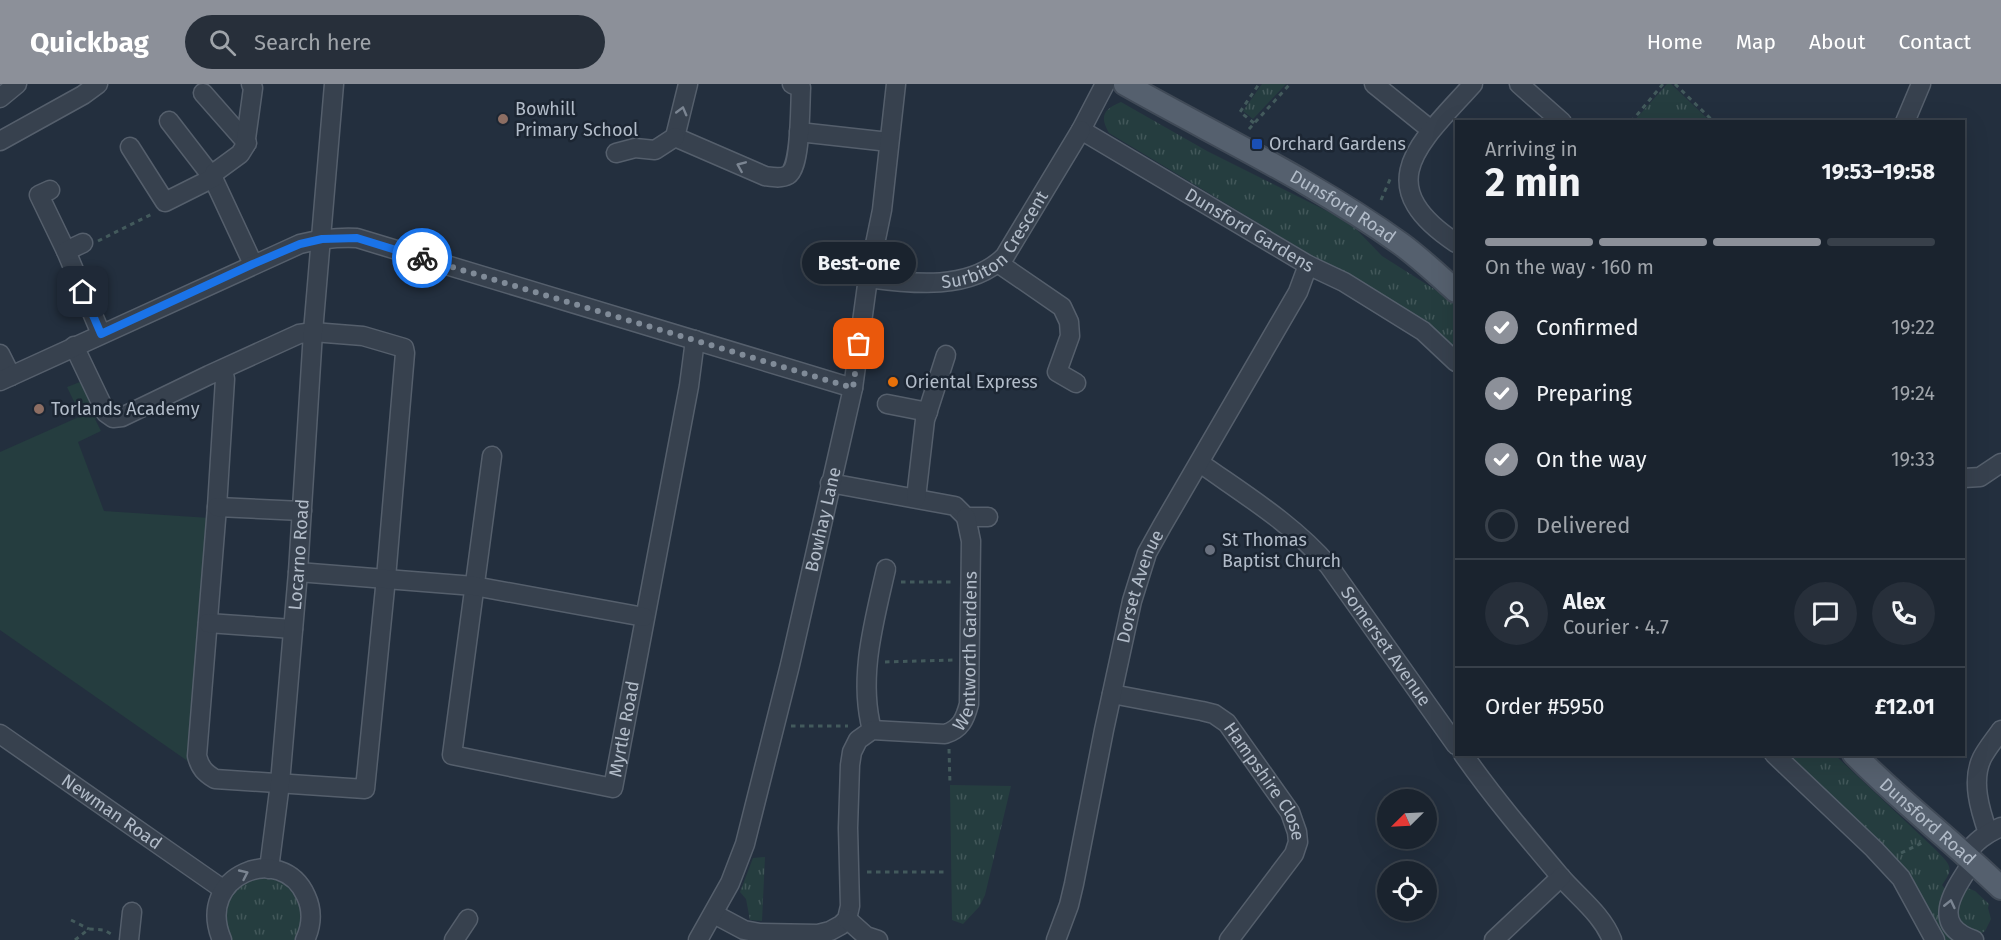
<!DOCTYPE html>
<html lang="en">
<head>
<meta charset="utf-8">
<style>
	:root { --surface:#1a232e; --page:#272f3a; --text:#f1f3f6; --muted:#9fa4aa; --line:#38404a; --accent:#8c9099 }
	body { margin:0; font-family:"Fira Sans",sans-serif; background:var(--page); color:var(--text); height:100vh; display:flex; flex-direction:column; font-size:22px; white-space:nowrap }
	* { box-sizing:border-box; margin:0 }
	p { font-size:20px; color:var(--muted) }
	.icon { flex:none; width:33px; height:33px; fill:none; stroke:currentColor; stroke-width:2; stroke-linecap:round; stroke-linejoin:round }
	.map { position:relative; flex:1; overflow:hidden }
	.sheet { position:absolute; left:1455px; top:36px; width:510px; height:636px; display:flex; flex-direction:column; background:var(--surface); border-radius:0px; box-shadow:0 6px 24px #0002,0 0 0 2px var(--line) }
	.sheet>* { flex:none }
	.needle { width:39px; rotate:246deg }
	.buttons { position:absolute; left:1377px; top:705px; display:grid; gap:12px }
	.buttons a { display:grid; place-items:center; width:60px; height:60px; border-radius:50%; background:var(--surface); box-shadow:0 6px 24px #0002,0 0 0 2px var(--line); font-size:30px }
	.pin { position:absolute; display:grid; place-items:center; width:51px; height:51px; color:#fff; margin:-26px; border-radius:12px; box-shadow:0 3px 9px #0006 }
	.courier { position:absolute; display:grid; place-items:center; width:60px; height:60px; margin:-30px; border:4px solid #1a73e8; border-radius:50%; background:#fff; color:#222; box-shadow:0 2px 8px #0007 }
	.bubble { position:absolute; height:42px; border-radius:21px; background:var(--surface); box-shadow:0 6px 24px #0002,0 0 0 2px var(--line); font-size:20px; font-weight:700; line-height:42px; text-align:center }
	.headline em { font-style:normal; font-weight:700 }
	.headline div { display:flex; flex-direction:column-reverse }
	.headline { display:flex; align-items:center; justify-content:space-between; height:102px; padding:0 30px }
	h1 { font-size:39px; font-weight:700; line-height:45px }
	.bar { display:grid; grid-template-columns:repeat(4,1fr); gap:9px 6px; align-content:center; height:72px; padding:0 30px }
	.bar i { height:8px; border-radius:4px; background:var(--line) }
	.bar .current { background:var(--accent) }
	.bar p { grid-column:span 4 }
	.line { display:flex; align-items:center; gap:15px; padding:0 30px; border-top:2px solid var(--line) }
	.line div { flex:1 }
	.round { display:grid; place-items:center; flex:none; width:63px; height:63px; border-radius:32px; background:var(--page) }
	ol { padding:0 30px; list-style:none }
	li { display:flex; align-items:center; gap:18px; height:66px }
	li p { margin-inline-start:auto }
	li .icon { padding:6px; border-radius:50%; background:var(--accent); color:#fff; stroke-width:4 }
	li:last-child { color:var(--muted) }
	li i { width:33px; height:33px; border:3px solid var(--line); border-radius:50% }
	header { display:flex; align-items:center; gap:36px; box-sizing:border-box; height:84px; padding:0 30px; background:var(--accent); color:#fff }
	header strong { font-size:28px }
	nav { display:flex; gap:33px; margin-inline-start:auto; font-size:21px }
	.search { width:420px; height:54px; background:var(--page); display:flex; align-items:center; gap:15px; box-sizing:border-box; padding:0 21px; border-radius:33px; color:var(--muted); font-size:22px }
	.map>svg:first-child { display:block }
	.grass { fill:url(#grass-tufts) }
	.green { fill:#253d3f }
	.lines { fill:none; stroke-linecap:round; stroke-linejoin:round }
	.minor-casing { stroke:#555f6c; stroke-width:21 }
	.major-casing { stroke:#404a57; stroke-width:26 }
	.path { stroke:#435a5c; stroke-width:3; stroke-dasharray:4.5 4.5; stroke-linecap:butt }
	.minor { stroke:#37414e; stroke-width:18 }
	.major { stroke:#55606e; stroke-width:22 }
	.oneway { stroke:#7b8592 }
	.done { stroke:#808b98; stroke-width:6; stroke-dasharray:0 10.8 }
	.route { stroke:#1a73e8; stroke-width:8 }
	.education-dot { fill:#8d6e63; stroke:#1c2633; stroke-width:2 }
	.transit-dot { fill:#1a4fb4; stroke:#1c2633; stroke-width:2 }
	.food-dot { fill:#e8710a; stroke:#1c2633; stroke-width:2 }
	.worship-dot { fill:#6b7280; stroke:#1c2633; stroke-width:2 }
	.labels { text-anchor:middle; stroke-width:5; stroke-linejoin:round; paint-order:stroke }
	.poi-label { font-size:18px; fill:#b2bcc9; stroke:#1c2633; text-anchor:start }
	.street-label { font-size:18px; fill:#b2bcc9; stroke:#1c2633 }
</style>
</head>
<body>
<header>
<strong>Quickbag</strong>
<div class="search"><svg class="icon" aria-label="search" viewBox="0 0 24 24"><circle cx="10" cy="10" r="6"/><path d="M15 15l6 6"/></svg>Search here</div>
<nav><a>Home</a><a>Map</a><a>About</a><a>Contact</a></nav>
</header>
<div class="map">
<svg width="2001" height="856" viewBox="0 0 2001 856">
	<defs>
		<pattern id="grass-tufts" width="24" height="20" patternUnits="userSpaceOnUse" patternTransform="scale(1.5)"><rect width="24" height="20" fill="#253d3f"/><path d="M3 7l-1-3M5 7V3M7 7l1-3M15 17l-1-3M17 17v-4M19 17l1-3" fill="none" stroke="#425759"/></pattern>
	</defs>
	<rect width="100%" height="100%" fill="#232f3e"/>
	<!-- grass -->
	<path class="grass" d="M1262,0H1286L1253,35L1243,27Z
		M1667,0H1671L1710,37H1634Z
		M1121,18L1207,67L1335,131L1357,146L1382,172L1456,219V267L1341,189L1109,49C1099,32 1104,25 1121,18Z
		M1784,671H1835L1936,766C1950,781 1955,783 1942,801L1945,805L1942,813L1961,856H1940L1913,801L1886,764Z
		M950,701L1011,702L985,811L979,823L963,840L952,836Z
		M765,773L762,837L750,836L746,815L740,808L753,774Z
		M254,793C261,794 271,793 278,795C302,804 309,836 295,856H231C222,840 222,821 233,806C238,801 247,797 254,793Z
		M1965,803L1975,807L1989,820L1988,824L1991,835L1985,847L1979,851L1963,846L1953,821Z"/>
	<!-- green -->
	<path class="green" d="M80,298L85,308L91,306L104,331L95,335L101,347L78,358L104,427L210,434L189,678L0,546V368L81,332L67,303Z"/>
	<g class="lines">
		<!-- minor casing -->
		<g class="minor-casing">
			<g id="minor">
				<path id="s1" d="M1105,0L1081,46L1308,181L1344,198L1423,247L1456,278"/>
				<path d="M1374,0L1431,46"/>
				<path d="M1519,0L1562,38"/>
				<path d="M203,9L247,59"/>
				<path d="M0,14L17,0"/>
				<path d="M169,37L213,94L253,180"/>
				<path d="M1905,38L1921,0"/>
				<path d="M799,48L889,58"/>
				<path d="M675,53L765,92C772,93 781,95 788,91C801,84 800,20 801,4L792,0"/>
				<path d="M675,53L688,0"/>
				<path d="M0,57L83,11L98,0"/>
				<path d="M130,63L165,118L213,94L214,89L240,70L245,62L253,4L251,0"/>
				<path d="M616,69L635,64L655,66L675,53"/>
				<path d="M50,106L39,111L66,167"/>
				<path d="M83,159L66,167L101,250"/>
				<path d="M1456,159C1367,100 1421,58 1473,0"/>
				<path d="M998,179L1062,223L1069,238L1070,252L1057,288L1076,299"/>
				<path id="s2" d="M868,194C912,200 971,207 1005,172L1081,46"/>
				<path d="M74,262L106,329L113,334L122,333L209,291L299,250L313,248L363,252L404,264L405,269L386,494L365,705L215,695C205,689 200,684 197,672L217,423L225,295L223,285"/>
				<path d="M0,270L11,292"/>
				<path d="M0,297L300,160C320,155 337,153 357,154L853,304"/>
				<path d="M887,320L928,328"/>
				<path id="s3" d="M492,372L452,671L613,704L689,302L695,256"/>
				<path id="s4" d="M1200,379C1245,411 1293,440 1329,482L1456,661"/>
				<path d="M1964,394L1980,393L2001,379"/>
				<path d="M830,399L955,422L966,433H988"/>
				<path d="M916,414L925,336L946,271"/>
				<path d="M217,423L302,427"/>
				<path d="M298,488L474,502L644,533"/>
				<path d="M208,539L293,545"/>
				<path id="s5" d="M1112,610L1202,627L1214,630L1227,639L1290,728L1297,748L1298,758L1294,770L1229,856"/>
				<path d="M872,646C858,593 874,538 886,485"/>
				<path id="s6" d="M0,650L224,806"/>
				<path d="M1463,670C1493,713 1527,753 1560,792C1578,813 1602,830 1612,856"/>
				<path d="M1774,670L1874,765L1901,794L1935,856"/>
				<path d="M1988,749C1980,726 1971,697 1982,674C1987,664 1995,655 2001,646"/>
				<path d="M1965,771C1976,757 1985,750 2001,743"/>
				<path d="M1973,777C1956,804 1927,840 1974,856"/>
				<path id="s7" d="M269,785L280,699L298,488L313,248L334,0"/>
				<path id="s8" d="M714,830L744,846L760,849L818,850L830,847L841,841L847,835L850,822L848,744L850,681L852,668L858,656L872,646L945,650C961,645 965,635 969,620L971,457L966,433"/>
				<path d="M847,835L866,852L878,856"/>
				<path d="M129,856L132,828"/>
				<path d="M222,856C194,791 282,757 306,812C313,827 312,841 305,856"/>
				<path d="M454,856L468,835"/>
				<path id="s9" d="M698,856L730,799L745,760L790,581L853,304L868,194L882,126L896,0"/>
				<path id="s10" d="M1056,856L1069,821L1074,800L1104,646L1132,517L1147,469L1162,442L1298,208L1308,181"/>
				<path d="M1494,856L1561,793"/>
			</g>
		</g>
		<!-- major casing -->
		<g class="major-casing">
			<g id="major">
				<path id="s11" d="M1125,0C1217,52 1315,98 1401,160C1420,174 1438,191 1456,207"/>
				<path id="s12" d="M1854,670C1901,718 1954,758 2001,804"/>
			</g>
		</g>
		<!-- path -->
		<path class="path" d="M1675,0L1714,38
			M1631,38L1663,0
			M1254,39L1240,28L1259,0
			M1249,45L1290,0
			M1381,116L1391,93
			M98,157L154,129
			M901,498H954
			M885,578L954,576
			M791,642H848
			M949,665L950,701
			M1901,769L1922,759
			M867,788H946
			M71,836L89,845
			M75,856L89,845L104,846L113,851"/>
		<!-- minor -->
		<use href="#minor" class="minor"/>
		<!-- major -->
		<use href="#major" class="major"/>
	</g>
	<!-- one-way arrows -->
	<defs><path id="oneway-chevron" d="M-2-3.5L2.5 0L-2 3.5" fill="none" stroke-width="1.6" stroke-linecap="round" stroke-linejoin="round" transform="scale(1.5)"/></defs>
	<g class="oneway">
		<use href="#oneway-chevron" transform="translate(682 27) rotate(-75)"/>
		<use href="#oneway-chevron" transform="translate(741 82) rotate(-157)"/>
		<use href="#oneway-chevron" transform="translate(244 790) rotate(-25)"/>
		<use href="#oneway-chevron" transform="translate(1950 820) rotate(-77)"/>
	</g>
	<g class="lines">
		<!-- done -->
		<path class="done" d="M422,174L853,304L859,260"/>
		<!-- route -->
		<path class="route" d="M83,208L101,250L253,180L300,160L322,155L357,154L422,174"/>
	</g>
	<!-- markers -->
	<g class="education-dot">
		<circle cx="503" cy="35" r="6"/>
		<circle cx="39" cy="325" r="6"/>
	</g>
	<rect class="transit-dot" x="1251" y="54" width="12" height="12" rx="3"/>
	<circle class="food-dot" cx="893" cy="298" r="6"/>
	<circle class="worship-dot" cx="1210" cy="466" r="6"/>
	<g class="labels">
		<!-- poi labels -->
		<g class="poi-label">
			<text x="515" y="31">Bowhill<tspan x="515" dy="21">Primary School</tspan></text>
			<text x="1269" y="66">Orchard Gardens</text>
			<text x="905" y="304">Oriental Express</text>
			<text x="51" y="331">Torlands Academy</text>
			<text x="1222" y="462">St Thomas<tspan x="1222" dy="21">Baptist Church</tspan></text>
		</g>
		<!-- street labels -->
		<g class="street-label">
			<text dy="6" stroke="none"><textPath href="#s11" startOffset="250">Dunsford Road</textPath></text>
			<text dy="6" stroke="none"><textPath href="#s1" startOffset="248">Dunsford Gardens</textPath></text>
			<text dy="6" stroke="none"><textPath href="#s2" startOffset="146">Surbiton Crescent</textPath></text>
			<text dy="6" stroke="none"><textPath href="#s9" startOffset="441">Bowhay Lane</textPath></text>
			<text dy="6" stroke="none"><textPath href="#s7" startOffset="316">Locarno Road</textPath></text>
			<text dy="6" stroke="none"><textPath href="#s10" startOffset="364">Dorset Avenue</textPath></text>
			<text dy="6" stroke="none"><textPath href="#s4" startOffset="264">Somerset Avenue</textPath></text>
			<text dy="6" stroke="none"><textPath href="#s8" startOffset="506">Wentworth Gardens</textPath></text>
			<text dy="6" stroke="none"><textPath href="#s3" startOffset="526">Myrtle Road</textPath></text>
			<text dy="6" stroke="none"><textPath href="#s5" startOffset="190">Hampshire Close</textPath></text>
			<text dy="6" stroke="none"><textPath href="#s6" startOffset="136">Newman Road</textPath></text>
			<text dy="6" stroke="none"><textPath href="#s12" startOffset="100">Dunsford Road</textPath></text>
		</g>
	</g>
</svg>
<div class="buttons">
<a><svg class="needle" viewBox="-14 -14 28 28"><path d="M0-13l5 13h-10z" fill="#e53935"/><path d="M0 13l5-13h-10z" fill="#9fa4aa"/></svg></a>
<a><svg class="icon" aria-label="locate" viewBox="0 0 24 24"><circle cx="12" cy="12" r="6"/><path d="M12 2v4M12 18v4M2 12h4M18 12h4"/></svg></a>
</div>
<div class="pin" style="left:859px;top:260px;background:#ea580c"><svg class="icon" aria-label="bag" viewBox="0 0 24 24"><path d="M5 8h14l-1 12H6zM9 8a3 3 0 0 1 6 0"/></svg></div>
<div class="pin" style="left:83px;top:208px;background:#1f2937"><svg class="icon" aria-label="home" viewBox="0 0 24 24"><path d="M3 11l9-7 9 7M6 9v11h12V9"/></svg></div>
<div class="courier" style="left:422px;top:174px"><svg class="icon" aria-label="bike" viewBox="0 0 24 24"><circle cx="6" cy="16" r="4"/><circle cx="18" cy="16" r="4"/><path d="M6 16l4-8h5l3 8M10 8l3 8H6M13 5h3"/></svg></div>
<div class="bubble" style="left:802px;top:158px;width:114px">Best-one</div>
<section class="sheet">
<div class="headline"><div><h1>2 min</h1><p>Arriving in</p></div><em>19:53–19:58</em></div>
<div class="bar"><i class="current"></i><i class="current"></i><i class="current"></i><i></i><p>On the way · 160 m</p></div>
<ol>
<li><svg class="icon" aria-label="check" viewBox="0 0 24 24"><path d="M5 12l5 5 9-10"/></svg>Confirmed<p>19:22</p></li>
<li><svg class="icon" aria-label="check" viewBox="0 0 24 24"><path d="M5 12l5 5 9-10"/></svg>Preparing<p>19:24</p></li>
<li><svg class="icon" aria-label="check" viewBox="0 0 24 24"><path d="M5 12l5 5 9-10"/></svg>On the way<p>19:33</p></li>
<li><i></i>Delivered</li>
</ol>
<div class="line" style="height:108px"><a class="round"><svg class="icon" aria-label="person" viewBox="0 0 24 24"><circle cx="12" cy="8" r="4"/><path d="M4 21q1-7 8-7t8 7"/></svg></a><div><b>Alex</b><p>Courier · 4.7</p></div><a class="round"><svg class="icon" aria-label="chat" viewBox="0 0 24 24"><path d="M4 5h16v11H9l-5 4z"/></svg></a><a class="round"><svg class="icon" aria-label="phone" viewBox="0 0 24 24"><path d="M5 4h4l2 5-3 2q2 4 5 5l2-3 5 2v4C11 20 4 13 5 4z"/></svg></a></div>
<div class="line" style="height:78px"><div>Order #5950</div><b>£12.01</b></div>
</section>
</div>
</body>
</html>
